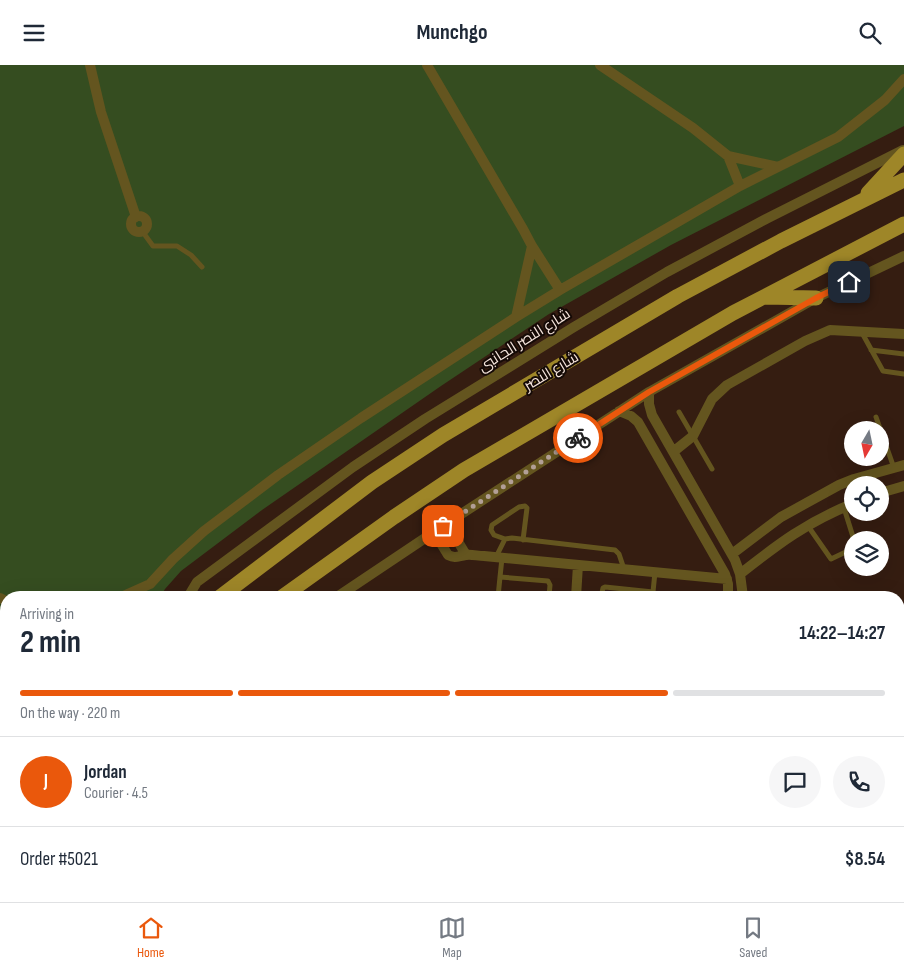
<!DOCTYPE html>
<html lang="en">
<head>
<meta charset="utf-8">
<style>
	:root { --surface:#fff; --page:#f6f6f7; --text:#1f2937; --muted:#747a83; --line:#e0e1e3; --accent:#ea580c }
	body { margin:0; font-family:"Sofia Sans Condensed",Cairo,sans-serif; background:var(--page); color:var(--text); height:100vh; display:flex; flex-direction:column; font-size:19px; white-space:nowrap }
	* { box-sizing:border-box; margin:0 }
	p { font-size:16px; color:var(--muted) }
	.icon { flex:none; width:28px; height:28px; fill:none; stroke:currentColor; stroke-width:2; stroke-linecap:round; stroke-linejoin:round }
	.map { position:relative; flex:1; overflow:hidden }
	.drawer { position:absolute; left:0px; top:526px; width:905px; height:311px; display:flex; flex-direction:column; background:var(--surface); border-radius:20px 20px 0 0; box-shadow:0 5px 20px #0002 }
	.drawer>* { flex:none }
	.needle { width:32px; rotate:189deg }
	.tools { position:absolute; left:844px; top:356px; display:grid; gap:10px }
	.tools a { display:grid; place-items:center; width:45px; height:45px; border-radius:50%; background:var(--surface); box-shadow:0 5px 20px #0002; font-size:25px }
	.pin { position:absolute; display:grid; place-items:center; width:42px; height:42px; color:#fff; margin:-21px; border-radius:10px; box-shadow:0 2px 8px #0006 }
	.courier { position:absolute; display:grid; place-items:center; width:50px; height:50px; margin:-25px; border:4px solid #ea580c; border-radius:50%; background:#fff; color:#222; box-shadow:0 1px 6px #0007 }
	.overview em { font-style:normal; font-weight:700 }
	.overview div { display:flex; flex-direction:column-reverse }
	.overview { display:flex; align-items:center; justify-content:space-between; height:85px; padding:0 20px }
	h1 { font-size:32px; font-weight:700; line-height:38px }
	.bar { display:grid; grid-template-columns:repeat(4,1fr); gap:8px 5px; align-content:center; height:60px; padding:0 20px }
	.bar i { height:6px; border-radius:4px; background:var(--line) }
	.bar .current { background:var(--accent) }
	.bar p { grid-column:span 4 }
	.line { display:flex; align-items:center; gap:12px; padding:0 20px; border-top:1px solid var(--line) }
	.line div { flex:1 }
	.round { display:grid; place-items:center; flex:none; width:52px; height:52px; border-radius:26px; background:var(--page) }
	header { display:flex; justify-content:space-between; align-items:center; height:65px; padding:0 20px; background:var(--surface); font-size:22px; font-weight:700 }
	.tabs { display:flex; justify-content:space-around; align-items:center; height:70px; border-top:1px solid var(--line); background:var(--surface); font-size:14px; color:var(--muted) }
	.tabs a { display:grid; justify-items:center; gap:2px }
	.tabs .current { color:var(--accent) }
	.map>svg:first-child { display:block }
	.green { fill:#354d20 }
	.lines { fill:none; stroke-linecap:round; stroke-linejoin:round }
	.lane { stroke:#64551f; stroke-width:5 }
	.street { stroke:#64551f; stroke-width:10 }
	.primary { stroke:#9e8628; stroke-width:15 }
	.done { stroke:#b29f96; stroke-width:5; stroke-dasharray:0 9 }
	.route { stroke:#ea580c; stroke-width:6 }
	.labels { text-anchor:middle; stroke-width:4; stroke-linejoin:round; paint-order:stroke }
	.street-label { font-size:15px; fill:#f6e5dd; stroke:#150a06 }
</style>
</head>
<body>
<header><svg class="icon" aria-label="menu" viewBox="0 0 24 24"><path d="M4 6h16M4 12h16M4 18h16"/></svg>Munchgo<svg class="icon" aria-label="search" viewBox="0 0 24 24"><circle cx="10" cy="10" r="6"/><path d="M15 15l6 6"/></svg></header>
<div class="map">
<svg width="904" height="837" viewBox="0 0 904 837">
	<rect width="100%" height="100%" fill="#351d11"/>
	<!-- green -->
	<path class="green" d="M0,0H904V61L671,180L549,249L441,321L262,445L181,506L165,524L160,532H6V623H0Z"/>
	<g class="lines">
		<!-- lane -->
		<path class="lane" d="M142,166L153,181H177L191,190L202,202
			M861,266L883,306L904,309
			M871,285L904,289
			M679,347L712,404
			M876,352L894,403
			M844,443L854,475
			M808,461L831,494L852,484
			M505,474L494,470L491,465L492,460L519,442L525,441L527,443L523,475
			M496,492L505,474L512,473L615,485L619,489L624,504
			M500,512L502,493
			M653,527L655,507
			M498,532L500,512L548,516L550,520L549,532
			M601,532L603,523L605,522L653,527L652,532
			M792,835L815,837
			M181,837V831
			M824,837L825,831"/>
		<!-- street -->
		<path class="street" d="M90,0L101,47L136,152
			M427,0L523,164L532,181L560,225
			M600,0L693,63L728,91L778,102
			M728,91L740,121
			M131 159a8 8 0 1 1 16 0a8 8 0 1 1-16 0Z
			M516,252L532,181
			M649,327V339L652,350L735,495L740,509L743,532
			M619,346L631,351L638,357L725,509L728,519V532
			M673,387L693,371L712,334L727,320L805,276L830,265L904,269
			M880,428L904,421
			M452,455L453,468L466,490
			M434,467L448,490C456,494 458,491 466,490C471,489 478,491 484,491L727,514
			M732,489L781,452L839,420L854,414L904,400
			M740,509C778,479 807,457 852,439
			M121,532L150,519L173,494L204,466L278,410L361,353L516,252L560,225L740,121L838,72L885,35L904,14
			M188,532L197,517L353,402L425,354L574,262L667,207L766,154L903,85
			M337,532L452,455L649,327L816,233L904,191
			M576,532L578,500
			M0,533L6,536
			M899,600L904,597
			M0,610H6
			M899,629L904,626
			M899,821H904
			M255,837V831
			M700,837L701,831
			M716,837L717,831"/>
		<!-- primary -->
		<path class="primary" d="M868,128L904,89
			M765,232L816,233
			M220,532L372,417L443,370L678,231L781,176L904,115
			M282,532L394,452L464,405L733,248L904,159
			M0,658L6,660
			M86,831L87,837
			M59,837L63,831"/>
	</g>
	<g class="lines">
		<!-- done -->
		<path class="done" d="M443,461L578,373"/>
		<!-- route -->
		<path class="route" d="M578,373L649,327L816,233L849,217"/>
	</g>
	<g class="labels">
		<!-- street labels -->
		<g class="street-label">
			<text transform="translate(524 275) rotate(-32)" y="5">شارع النصر الجانبى</text>
			<text transform="translate(551 306) rotate(-31)" y="5">شارع النصر</text>
		</g>
	</g>
</svg>
<div class="tools">
<a><svg class="needle" viewBox="-14 -14 28 28"><path d="M0-13l5 13h-10z" fill="#e53935"/><path d="M0 13l5-13h-10z" fill="#747a83"/></svg></a>
<a><svg class="icon" aria-label="locate" viewBox="0 0 24 24"><circle cx="12" cy="12" r="6"/><path d="M12 2v4M12 18v4M2 12h4M18 12h4"/></svg></a>
<a><svg class="icon" aria-label="layers" viewBox="0 0 24 24"><path d="M12 4l9 5-9 5-9-5zM3 14l9 5 9-5"/></svg></a>
</div>
<div class="pin" style="left:443px;top:461px;background:#ea580c"><svg class="icon" aria-label="bag" viewBox="0 0 24 24"><path d="M5 8h14l-1 12H6zM9 8a3 3 0 0 1 6 0"/></svg></div>
<div class="pin" style="left:849px;top:217px;background:#1f2937"><svg class="icon" aria-label="home" viewBox="0 0 24 24"><path d="M3 11l9-7 9 7M6 9v11h12V9"/></svg></div>
<div class="courier" style="left:578px;top:373px"><svg class="icon" aria-label="bike" viewBox="0 0 24 24"><circle cx="6" cy="16" r="4"/><circle cx="18" cy="16" r="4"/><path d="M6 16l4-8h5l3 8M10 8l3 8H6M13 5h3"/></svg></div>
<section class="drawer">
<div class="overview"><div><h1>2 min</h1><p>Arriving in</p></div><em>14:22–14:27</em></div>
<div class="bar"><i class="current"></i><i class="current"></i><i class="current"></i><i></i><p>On the way · 220 m</p></div>
<div class="line" style="height:90px"><b class="round" style="background:var(--accent);color:#fff">J</b><div><b>Jordan</b><p>Courier · 4.5</p></div><a class="round"><svg class="icon" aria-label="chat" viewBox="0 0 24 24"><path d="M4 5h16v11H9l-5 4z"/></svg></a><a class="round"><svg class="icon" aria-label="phone" viewBox="0 0 24 24"><path d="M5 4h4l2 5-3 2q2 4 5 5l2-3 5 2v4C11 20 4 13 5 4z"/></svg></a></div>
<div class="line" style="height:65px"><div>Order #5021</div><b>$8.54</b></div>
</section>
</div>
<nav class="tabs">
<a class="current"><svg class="icon" aria-label="home" viewBox="0 0 24 24"><path d="M3 11l9-7 9 7M6 9v11h12V9"/></svg>Home</a>
<a><svg class="icon" aria-label="map" viewBox="0 0 24 24"><path d="M3 6l6-2 6 2 6-2v14l-6 2-6-2-6 2zM9 4v14M15 6v14"/></svg>Map</a>
<a><svg class="icon" aria-label="saved" viewBox="0 0 24 24"><path d="M7 4h10v16l-5-4-5 4z"/></svg>Saved</a>
</nav>
</body>
</html>
